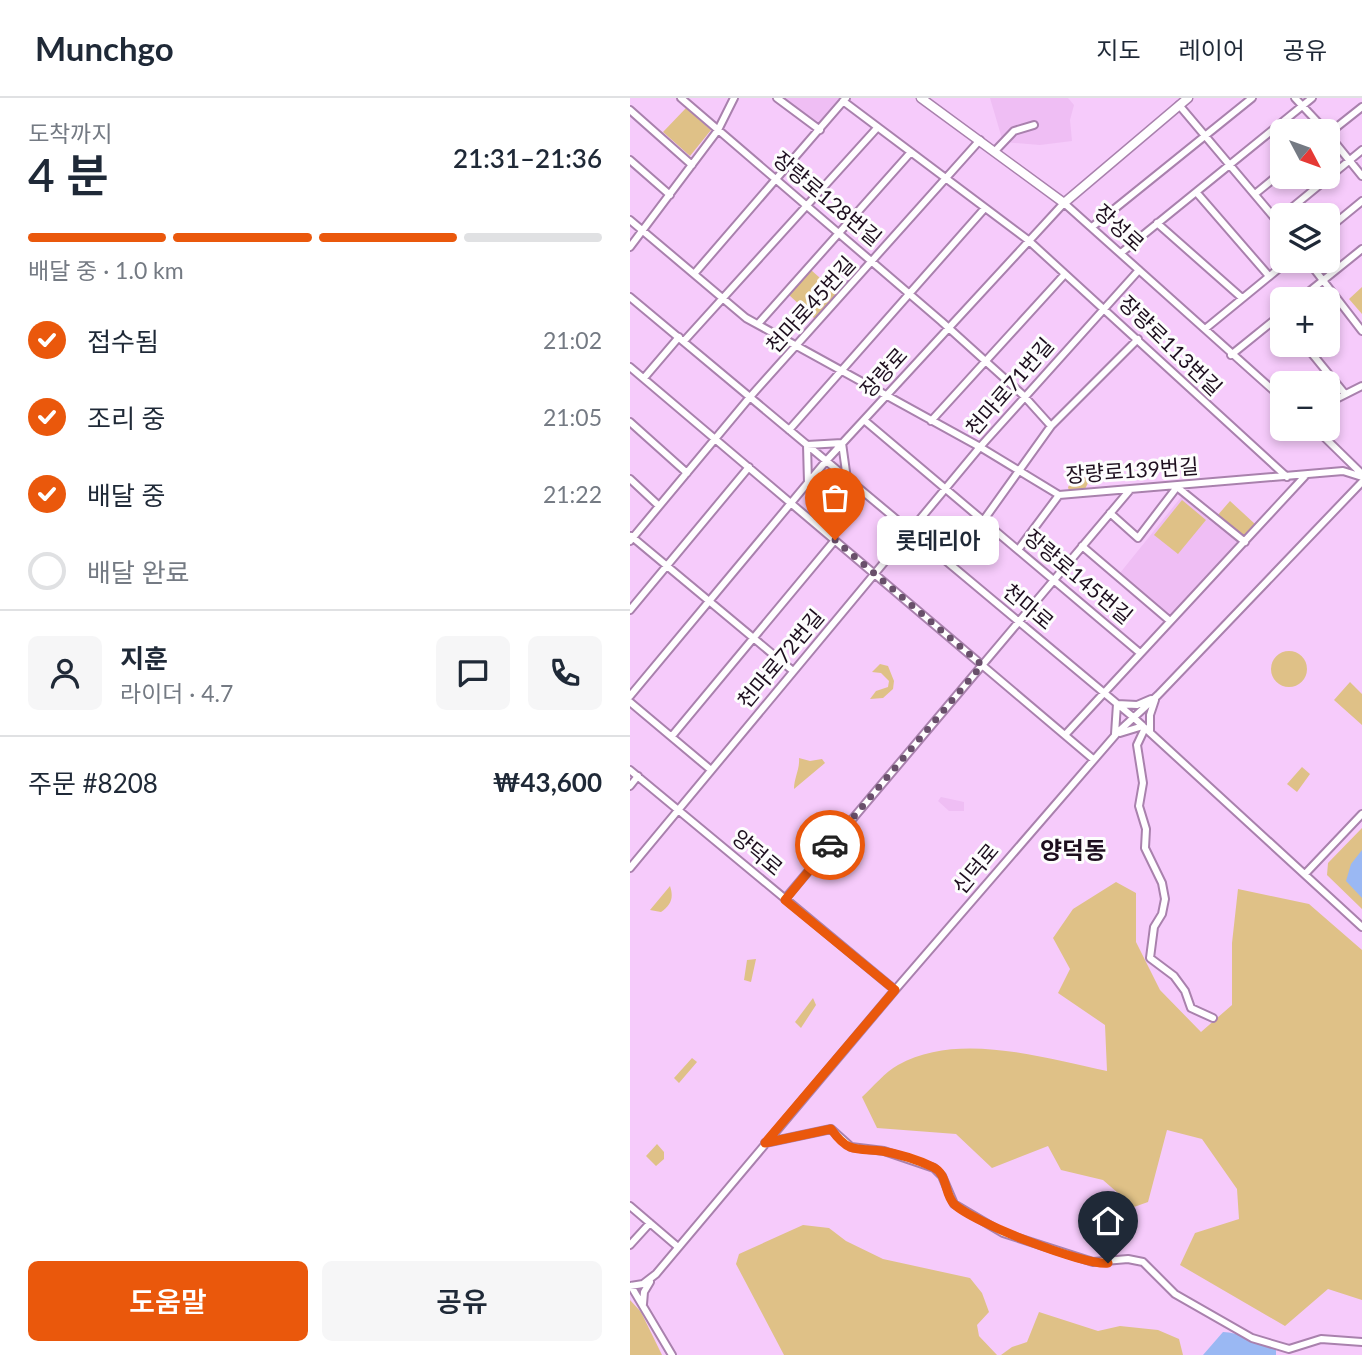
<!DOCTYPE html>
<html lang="ko">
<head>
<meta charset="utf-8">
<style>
	:root { --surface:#fff; --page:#f6f6f7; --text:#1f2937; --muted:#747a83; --line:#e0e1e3; --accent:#ea580c }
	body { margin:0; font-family:Lato,"Noto Sans KR",sans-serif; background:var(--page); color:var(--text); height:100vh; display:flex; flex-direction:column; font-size:26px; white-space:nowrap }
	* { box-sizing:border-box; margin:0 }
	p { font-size:23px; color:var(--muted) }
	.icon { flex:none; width:38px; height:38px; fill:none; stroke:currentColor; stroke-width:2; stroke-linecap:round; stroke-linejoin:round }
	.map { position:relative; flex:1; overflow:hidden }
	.side { display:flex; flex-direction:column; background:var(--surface); width:630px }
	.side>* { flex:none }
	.needle { width:46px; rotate:131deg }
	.buttons { position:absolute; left:640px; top:21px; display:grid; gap:14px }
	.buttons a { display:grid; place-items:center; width:70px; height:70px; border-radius:10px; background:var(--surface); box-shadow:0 4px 10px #0003; font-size:35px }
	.pin { position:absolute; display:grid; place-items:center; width:60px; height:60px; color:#fff; margin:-72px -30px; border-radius:50% 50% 50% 0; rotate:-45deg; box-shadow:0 0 7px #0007 }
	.pin .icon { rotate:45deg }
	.courier { position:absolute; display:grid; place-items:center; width:70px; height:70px; margin:-35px; border:5px solid #ea580c; border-radius:50%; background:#fff; color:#222; box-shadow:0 2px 9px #0007 }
	.bubble { position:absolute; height:49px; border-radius:10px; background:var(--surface); box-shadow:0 4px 10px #0003; font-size:23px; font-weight:600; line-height:49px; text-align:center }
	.summary em { font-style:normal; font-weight:600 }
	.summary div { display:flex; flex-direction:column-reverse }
	.summary { display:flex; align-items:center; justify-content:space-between; height:119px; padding:0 28px }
	h1 { font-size:46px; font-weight:600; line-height:52px }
	.bar { display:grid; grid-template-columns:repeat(4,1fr); gap:10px 7px; align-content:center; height:84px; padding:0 28px }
	.bar i { height:9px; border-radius:5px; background:var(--line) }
	.bar .selected { background:var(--accent) }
	.bar p { grid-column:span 4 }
	.line { display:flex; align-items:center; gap:18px; padding:0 28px; border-top:2px solid var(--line) }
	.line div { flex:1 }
	.round { display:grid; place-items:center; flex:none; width:74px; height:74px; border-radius:10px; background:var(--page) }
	ol { padding:0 28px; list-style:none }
	li { display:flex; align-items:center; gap:21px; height:77px }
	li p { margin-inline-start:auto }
	li .icon { padding:7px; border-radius:50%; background:var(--accent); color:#fff; stroke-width:4 }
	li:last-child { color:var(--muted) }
	li i { width:38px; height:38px; border:4px solid var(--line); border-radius:50% }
	.cta { display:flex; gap:14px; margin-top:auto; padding:14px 28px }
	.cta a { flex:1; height:80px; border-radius:10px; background:var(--accent); color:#fff; font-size:28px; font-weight:600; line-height:80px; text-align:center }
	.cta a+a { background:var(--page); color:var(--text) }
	header { display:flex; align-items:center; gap:42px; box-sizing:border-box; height:98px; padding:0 35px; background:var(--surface); border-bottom:2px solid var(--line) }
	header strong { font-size:33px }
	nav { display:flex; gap:38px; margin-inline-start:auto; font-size:24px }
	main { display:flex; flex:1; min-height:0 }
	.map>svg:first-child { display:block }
	.built { fill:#efbef4 }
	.green { fill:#dfc187 }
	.water { fill:#9ab8f3 }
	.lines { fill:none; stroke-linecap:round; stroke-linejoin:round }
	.minor-casing { stroke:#a981ad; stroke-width:10 }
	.major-casing { stroke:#a981ad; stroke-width:11 }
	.minor { stroke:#fff; stroke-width:6 }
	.major { stroke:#fff; stroke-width:8 }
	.done { stroke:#69506b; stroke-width:7; stroke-dasharray:0 12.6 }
	.route { stroke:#ea580c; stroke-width:9 }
	.labels { text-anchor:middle; stroke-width:6; stroke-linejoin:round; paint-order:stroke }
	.street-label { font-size:21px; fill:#1d0e1e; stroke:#fdfdfd }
	.quarter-label { font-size:24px; font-weight:bold; fill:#1d0e1e; stroke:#fdfdfd }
</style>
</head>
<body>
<header>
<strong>Munchgo</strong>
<nav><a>지도</a><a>레이어</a><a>공유</a></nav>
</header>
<main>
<section class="side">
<div class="summary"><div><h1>4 분</h1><p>도착까지</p></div><em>21:31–21:36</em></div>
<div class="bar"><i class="selected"></i><i class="selected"></i><i class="selected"></i><i></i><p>배달 중 · 1.0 km</p></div>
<ol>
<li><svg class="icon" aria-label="check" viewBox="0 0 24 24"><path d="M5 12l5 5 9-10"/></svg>접수됨<p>21:02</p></li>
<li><svg class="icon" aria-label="check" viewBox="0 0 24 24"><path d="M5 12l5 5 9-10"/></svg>조리 중<p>21:05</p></li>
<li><svg class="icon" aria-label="check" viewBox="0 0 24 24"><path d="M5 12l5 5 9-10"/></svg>배달 중<p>21:22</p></li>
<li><i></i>배달 완료</li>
</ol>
<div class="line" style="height:126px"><a class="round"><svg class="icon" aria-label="person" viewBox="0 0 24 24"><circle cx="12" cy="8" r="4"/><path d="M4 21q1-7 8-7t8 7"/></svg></a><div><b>지훈</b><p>라이더 · 4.7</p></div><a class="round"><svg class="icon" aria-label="chat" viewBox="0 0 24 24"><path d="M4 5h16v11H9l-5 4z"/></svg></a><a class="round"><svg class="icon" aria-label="phone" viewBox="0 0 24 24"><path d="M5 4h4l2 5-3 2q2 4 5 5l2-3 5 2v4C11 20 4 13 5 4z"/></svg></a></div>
<div class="line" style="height:91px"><div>주문 #8208</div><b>₩43,600</b></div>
<div class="cta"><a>도움말</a><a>공유</a></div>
</section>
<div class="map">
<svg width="732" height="1257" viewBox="0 0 732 1257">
	<rect width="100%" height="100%" fill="#f6cbfb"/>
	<!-- built -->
	<path class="built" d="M150,0H211L189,28Z
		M360,0H438L444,7L440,22L442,43L410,47L373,44Z
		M552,398L610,445L542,518L490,475Z
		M311,699L334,704V713H319L308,703Z"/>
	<!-- green -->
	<path class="green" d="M56,10L81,32L60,58L33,34Z
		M181,172L207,195L185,221L159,197Z
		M732,189V216L719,201Z
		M449,375L459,383L455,391L439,393L438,389Z
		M552,402L576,422L548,456L524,437Z
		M600,403L625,426L613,439L587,418Z
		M641 571a18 18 0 1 1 36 0a18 18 0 1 1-36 0Z
		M250,566L258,568L264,583L263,591L253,600L240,601L246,593L258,589L259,583L251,575L242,574Z
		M720,584L732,596V627L704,602Z
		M169,660L180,663L192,661L195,665L164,691C164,680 170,671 169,660Z
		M672,669L680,676L667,694L657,686Z
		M732,730V811L697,777L698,765Z
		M486,784L506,795V844L530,892L571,934L602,907V845L608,791L679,806L732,852V1202L698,1191L655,1228L550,1167L565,1135L609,1121L607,1091L572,1041L537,1032L518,1104L504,1109L473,1082L431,1072L418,1048L362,1070L326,1036L247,1030L232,999C243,989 255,974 268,967C329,933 413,960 477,973L475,927L428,895L440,871L423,840L443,811Z
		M40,788C44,800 41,807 31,814L20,812Z
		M126,861L121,884L114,882L117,862Z
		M183,900L186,907L171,930L165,924Z
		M62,960L67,964L49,985L44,980Z
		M27,1046L34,1054V1061L26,1068L16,1058Z
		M173,1127L199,1130L216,1143L253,1161L340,1180L352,1195L359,1214L347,1227L349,1238L367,1257H154L106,1166L109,1156Z
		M0,1202L11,1214L32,1257H0Z
		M409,1214L468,1233L490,1228L528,1232L549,1241L553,1257H371L382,1249L397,1244Z"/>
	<!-- water -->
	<path class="water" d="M732,752V800L716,783L721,766Z
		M593,1234C610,1234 629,1247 646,1251V1257H573Z"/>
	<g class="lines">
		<!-- minor casing -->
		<g class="minor-casing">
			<path id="minor" d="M51,0L311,223L394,298L421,328
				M147,0L190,32
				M665,0L696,33
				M213,3L398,142L657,379
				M549,7L653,130
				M0,12L62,67
				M698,36L732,78
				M698,36L732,9
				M365,53L384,33L404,27
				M0,62L40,97
				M567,95L639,178
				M625,96L653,73
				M653,117L732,52
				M0,122L116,220L350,349L429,397L713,373L732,379
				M527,125L612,200
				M462,129L622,0
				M698,131L732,103
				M0,149L88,32L104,0
				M491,155L682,0
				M678,163L732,233
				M64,176L216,0
				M0,199L503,619L732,829
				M670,201L732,151
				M128,226L281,54
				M575,231L658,163
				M54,243L247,30
				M675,247L715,296
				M601,257L653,215
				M0,269L463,661
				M14,280L49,239
				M698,305L732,288
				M234,322L510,555
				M301,323L435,176
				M0,324L57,375
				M686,331L732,376
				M159,332L355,110
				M212,345L217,381
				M177,347L178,385
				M177,347L212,345
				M0,381L29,408
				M178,385L217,381
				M480,415L508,440L547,389L615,444
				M353,423L421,328L508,241
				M1,438L163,573
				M0,443L120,299L350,42
				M452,448L540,523
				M388,452L429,397
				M0,512L119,369
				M0,598L196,363L434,105L653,301
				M0,604L81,672
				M515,630L507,647L513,685L509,708L516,731L515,750L532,785L535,801L532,816L524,829L520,860L544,878L555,893L561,910L583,920
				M520,634V617L525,602
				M490,635L513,628
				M485,636L487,606L507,607L521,601
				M435,637L675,378
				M42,638L205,442
				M0,672L265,892
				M0,688L8,678
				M0,770L350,349L509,172
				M675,776L732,716
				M155,801L499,393
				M135,1045L201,1031L221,1049L254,1053L304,1070L312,1078L324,1106L373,1135L463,1164L498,1161L513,1164L545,1196L622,1240L659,1251L691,1241L732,1244
				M0,1108L48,1149
				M0,1147L20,1125
				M0,1188L13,1186L26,1176L265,892L488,634L528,597L732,384
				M1,1188L42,1257
				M13,1206L14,1194L20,1184"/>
		</g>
		<!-- major casing -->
		<g class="major-casing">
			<path id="major" d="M291,0L434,105L558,0"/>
		</g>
		<!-- minor -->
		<use href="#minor" class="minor"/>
		<!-- major -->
		<use href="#major" class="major"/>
	</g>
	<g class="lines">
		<!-- done -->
		<path class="done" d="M200,747L352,567L205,442"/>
		<!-- route -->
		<path class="route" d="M200,747L155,802L265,892L135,1045L201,1031C206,1038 212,1046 220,1049C230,1053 242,1051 252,1053C269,1056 288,1062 303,1069C318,1076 314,1096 324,1106C342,1124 454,1168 478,1165"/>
	</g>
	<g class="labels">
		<!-- street labels -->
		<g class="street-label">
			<text transform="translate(197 101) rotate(40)" y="7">장량로128번길</text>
			<text transform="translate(489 130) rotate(42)" y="7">장성로</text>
			<text transform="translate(181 207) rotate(-48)" y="7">천마로45번길</text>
			<text transform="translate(540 248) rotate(44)" y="7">장량로113번길</text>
			<text transform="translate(254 275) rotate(-48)" y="7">장량로</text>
			<text transform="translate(380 289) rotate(-49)" y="7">천마로71번길</text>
			<text transform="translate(502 373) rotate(-4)" y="7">장량로139번길</text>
			<text transform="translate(448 479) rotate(40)" y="7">장량로145번길</text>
			<text transform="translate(398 509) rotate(40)" y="7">천마로</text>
			<text transform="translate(151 561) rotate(-50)" y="7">천마로72번길</text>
			<text transform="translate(127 755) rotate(40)" y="7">양덕로</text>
			<text transform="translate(346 771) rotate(-50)" y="7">신덕로</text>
		</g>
		<!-- quarter labels -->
		<g class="quarter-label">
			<text x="443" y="761">양덕동</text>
		</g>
	</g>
</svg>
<div class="buttons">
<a><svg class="needle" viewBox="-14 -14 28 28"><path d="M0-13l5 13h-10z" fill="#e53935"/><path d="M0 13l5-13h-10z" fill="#747a83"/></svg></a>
<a><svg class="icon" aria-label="layers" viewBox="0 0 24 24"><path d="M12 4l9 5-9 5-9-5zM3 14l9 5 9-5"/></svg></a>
<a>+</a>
<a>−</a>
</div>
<div class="pin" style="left:205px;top:442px;background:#ea580c"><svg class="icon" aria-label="bag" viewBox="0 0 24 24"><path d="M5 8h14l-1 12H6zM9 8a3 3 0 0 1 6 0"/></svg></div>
<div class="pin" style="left:478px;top:1165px;background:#1f2937"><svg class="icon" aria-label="home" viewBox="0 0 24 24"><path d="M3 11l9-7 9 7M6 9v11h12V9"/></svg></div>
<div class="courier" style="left:200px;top:747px"><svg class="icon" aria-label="car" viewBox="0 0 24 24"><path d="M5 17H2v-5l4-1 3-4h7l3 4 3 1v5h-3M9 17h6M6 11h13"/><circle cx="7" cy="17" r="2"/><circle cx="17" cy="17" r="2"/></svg></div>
<div class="bubble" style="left:247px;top:418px;width:122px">롯데리아</div>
</div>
</main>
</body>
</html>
